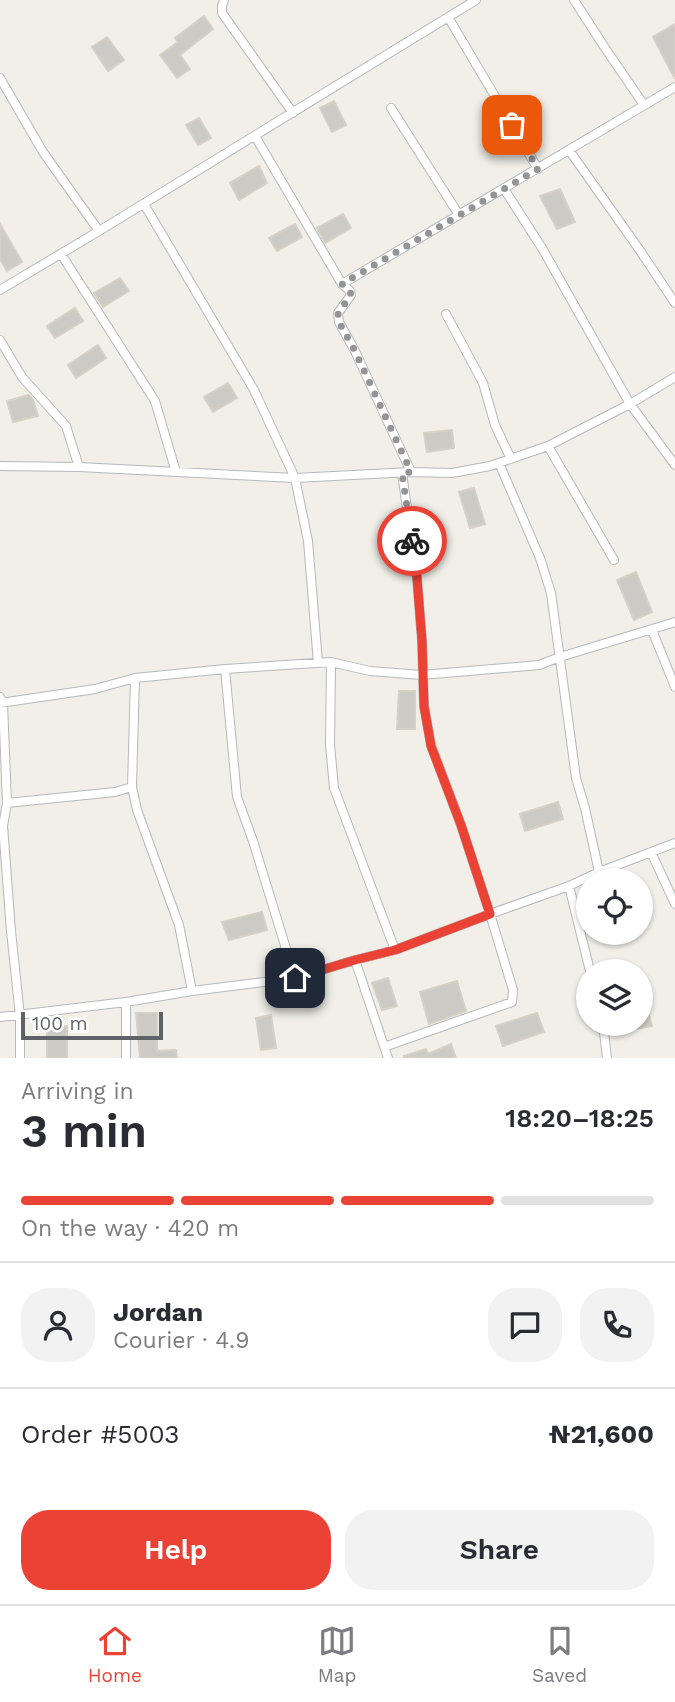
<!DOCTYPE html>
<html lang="en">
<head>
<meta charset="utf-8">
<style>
	:root { --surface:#fff; --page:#f2f2f3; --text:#2b2b33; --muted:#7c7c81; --line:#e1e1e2; --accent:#ea4335 }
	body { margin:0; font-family:"Work Sans",sans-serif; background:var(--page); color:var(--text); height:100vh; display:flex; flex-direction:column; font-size:26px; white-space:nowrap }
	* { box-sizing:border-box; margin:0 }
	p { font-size:23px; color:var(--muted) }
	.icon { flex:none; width:38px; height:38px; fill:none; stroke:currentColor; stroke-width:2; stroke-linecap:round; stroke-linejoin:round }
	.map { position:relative; height:1058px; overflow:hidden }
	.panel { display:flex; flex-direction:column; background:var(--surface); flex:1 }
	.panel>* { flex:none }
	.buttons { position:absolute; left:576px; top:868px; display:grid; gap:14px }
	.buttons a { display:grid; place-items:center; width:77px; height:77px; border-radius:50%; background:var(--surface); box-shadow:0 2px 5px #0004; font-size:35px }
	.scale { position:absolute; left:21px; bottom:18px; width:142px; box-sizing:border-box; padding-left:7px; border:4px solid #5f6368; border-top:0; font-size:19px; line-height:24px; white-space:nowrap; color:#5f6368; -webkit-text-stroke:5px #fff; paint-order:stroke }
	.pin { position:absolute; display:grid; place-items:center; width:60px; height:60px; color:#fff; margin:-30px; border-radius:14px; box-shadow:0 4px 10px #0006 }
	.courier { position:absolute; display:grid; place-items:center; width:70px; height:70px; margin:-35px; border:5px solid #ea4335; border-radius:50%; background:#fff; color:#222; box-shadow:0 2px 9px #0007 }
	.overview em { font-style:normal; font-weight:600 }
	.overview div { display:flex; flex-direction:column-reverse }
	.overview { display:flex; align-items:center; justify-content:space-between; height:119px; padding:0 21px }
	h1 { font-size:46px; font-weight:600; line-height:52px }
	.bar { display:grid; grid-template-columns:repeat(4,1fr); gap:10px 7px; align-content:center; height:84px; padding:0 21px }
	.bar i { height:9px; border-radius:5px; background:var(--line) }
	.bar .active { background:var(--accent) }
	.bar p { grid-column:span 4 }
	.line { display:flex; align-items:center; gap:18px; padding:0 21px; border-top:2px solid var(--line) }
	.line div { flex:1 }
	.round { display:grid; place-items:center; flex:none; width:74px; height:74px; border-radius:28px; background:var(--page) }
	.action { display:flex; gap:14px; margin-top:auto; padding:14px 21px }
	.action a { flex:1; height:80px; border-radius:28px; background:var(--accent); color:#fff; font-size:28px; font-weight:600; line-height:80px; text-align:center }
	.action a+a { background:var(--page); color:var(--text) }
	.tab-bar { display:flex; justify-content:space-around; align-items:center; height:98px; border-top:2px solid var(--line); background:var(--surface); font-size:19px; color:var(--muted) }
	.tab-bar a { display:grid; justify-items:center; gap:4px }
	.tab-bar .active { color:var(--accent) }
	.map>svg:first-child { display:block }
	.building { fill:#cccac5; stroke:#d6d1c6; stroke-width:2 }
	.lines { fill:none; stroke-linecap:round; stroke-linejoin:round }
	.street-casing { stroke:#b5b8bc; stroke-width:10 }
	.street { stroke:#fff; stroke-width:8 }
	.done { stroke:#929495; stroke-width:7; stroke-dasharray:0 12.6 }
	.route { stroke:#ea4335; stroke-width:9 }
</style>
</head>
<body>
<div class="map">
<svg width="675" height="1058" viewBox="0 0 675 1058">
	<rect width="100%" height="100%" fill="#f1efe8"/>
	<!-- building -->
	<path class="building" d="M204,16L213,29L180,55L190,69L177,78L160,55L178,42L175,38Z
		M675,24V79L653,37Z
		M107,37L124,60L108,71L92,47Z
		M334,101L346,125L332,132L320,108Z
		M199,118L211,138L198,145L186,125Z
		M259,166L267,183L239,200L230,183Z
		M560,189L575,222L557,229L540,196Z
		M343,214L351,228L325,243L317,228Z
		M0,224L22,262L7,271L0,259Z
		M295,224L302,237L277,251L269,238Z
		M120,278L129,291L103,307L94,293Z
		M75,308L83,321L55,338L47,326Z
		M98,345L106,358L76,378L68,365Z
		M228,383L237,398L213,412L204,397Z
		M29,395L33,400L38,416L13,422L7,401Z
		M452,430L454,448L427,452L424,433Z
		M474,488L485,524L470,528L459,492Z
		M636,572L652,612L634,620L617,580Z
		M399,691H415V729H397Z
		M558,802L563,819L525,831L520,814Z
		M262,912L267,930L229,940L222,922Z
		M388,978L397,1006L382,1010L372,983Z
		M457,981L466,1011L429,1024L420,992Z
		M647,1009L652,1026L617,1032L615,1024H640V1010Z
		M136,1013H157V1051L176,1050L177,1058H140Z
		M537,1013L544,1032L503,1046L496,1026Z
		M271,1015L276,1048L261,1050L256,1018Z
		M67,1026V1058H47V1027Z
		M451,1044L456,1058H404V1056L426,1049L428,1054Z"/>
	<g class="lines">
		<!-- street casing -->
		<g class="street-casing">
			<path id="street" d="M224,0L222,6V13L293,113
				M574,0L605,48L644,105
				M448,17L538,169
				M0,78L43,152L99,231
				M391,108L459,215
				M255,136L342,284L350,291L351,295L338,313L339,322L355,351L411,472
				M569,150L641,252L675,303
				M504,189L542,248L630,404L675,465
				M144,204L254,390L295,478L308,541L318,663
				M61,254L155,401L176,472
				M342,284L675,87
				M0,290L99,231L476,0
				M446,314L483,383L495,425L511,459
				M0,340L22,377L66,426L79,467
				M548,446L614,560
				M499,463L540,558L551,593L576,778L585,808L599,872
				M0,466L79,467L295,478L411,472L452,473L490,466L548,446L630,404L675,377
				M652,630L675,687
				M331,662L330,745L334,788L395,950
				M225,669L237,797L253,841L295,978
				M135,678L132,787L137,810L179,925L192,991
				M0,697L3,703L7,803L3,826L11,931L20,1016V1058
				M0,703L95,689L135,678L225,669L331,662L370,671L422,675L539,665L560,657L675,622
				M7,803L115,792L132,787
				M651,852L675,904
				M569,886L590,971
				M355,960L388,1058
				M0,1017L126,1002L192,991L295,978L355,960L395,950L490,914L569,886L599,872L675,843
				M603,1024L607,1058
				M384,1047L512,1002L513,990L490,914L461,825L431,745L424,706L422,641L417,578L402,473
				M126,1058V1002"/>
		</g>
		<!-- street -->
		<use href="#street" class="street"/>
	</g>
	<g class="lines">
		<!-- done -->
		<path class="done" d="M412,541L402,473L411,472L355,351L339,322L338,313L351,295L350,291L342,284L538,169L512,125"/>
		<!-- route -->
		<path class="route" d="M295,978L355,960L395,950L490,914L461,825L431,746L424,706L422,641L417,578L412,541"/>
	</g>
</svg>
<div class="buttons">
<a><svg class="icon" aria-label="locate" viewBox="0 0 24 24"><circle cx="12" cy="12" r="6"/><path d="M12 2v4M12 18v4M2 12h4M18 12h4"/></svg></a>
<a><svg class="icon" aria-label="layers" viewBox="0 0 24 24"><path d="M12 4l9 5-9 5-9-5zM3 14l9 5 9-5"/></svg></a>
</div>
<div class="scale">100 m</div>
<div class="pin" style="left:512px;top:125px;background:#ea580c"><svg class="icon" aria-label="bag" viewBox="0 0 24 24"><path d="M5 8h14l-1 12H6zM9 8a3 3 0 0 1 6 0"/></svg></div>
<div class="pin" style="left:295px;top:978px;background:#1f2937"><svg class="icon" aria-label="home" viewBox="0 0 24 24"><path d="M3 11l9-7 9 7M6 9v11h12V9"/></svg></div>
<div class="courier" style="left:412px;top:541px"><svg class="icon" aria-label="bike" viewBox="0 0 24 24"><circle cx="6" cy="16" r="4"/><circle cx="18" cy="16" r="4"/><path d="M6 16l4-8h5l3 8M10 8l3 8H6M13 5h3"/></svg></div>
</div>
<section class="panel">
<div class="overview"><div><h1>3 min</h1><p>Arriving in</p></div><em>18:20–18:25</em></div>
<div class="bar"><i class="active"></i><i class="active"></i><i class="active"></i><i></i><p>On the way · 420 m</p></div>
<div class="line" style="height:126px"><a class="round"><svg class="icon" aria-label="person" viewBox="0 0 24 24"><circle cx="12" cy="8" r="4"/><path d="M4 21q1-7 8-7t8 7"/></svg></a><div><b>Jordan</b><p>Courier · 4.9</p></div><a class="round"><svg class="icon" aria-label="chat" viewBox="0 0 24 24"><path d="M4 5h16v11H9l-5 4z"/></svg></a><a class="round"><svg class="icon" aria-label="phone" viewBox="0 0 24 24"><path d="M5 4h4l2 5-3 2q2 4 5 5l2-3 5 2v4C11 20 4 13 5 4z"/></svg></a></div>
<div class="line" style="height:91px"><div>Order #5003</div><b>₦21,600</b></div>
<div class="action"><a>Help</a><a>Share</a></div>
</section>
<nav class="tab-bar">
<a class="active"><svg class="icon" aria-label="home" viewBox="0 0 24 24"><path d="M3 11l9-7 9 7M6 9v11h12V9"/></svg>Home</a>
<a><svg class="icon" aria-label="map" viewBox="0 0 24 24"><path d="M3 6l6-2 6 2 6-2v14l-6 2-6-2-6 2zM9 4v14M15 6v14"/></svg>Map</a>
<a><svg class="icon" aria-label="saved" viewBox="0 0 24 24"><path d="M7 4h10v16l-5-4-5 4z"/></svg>Saved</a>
</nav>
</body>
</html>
